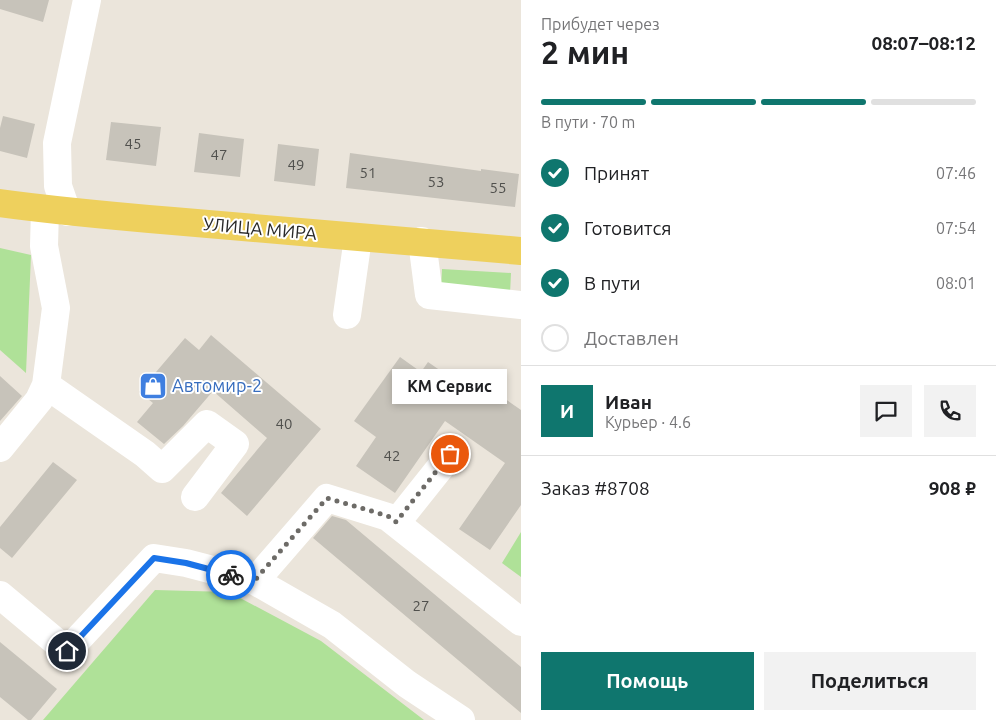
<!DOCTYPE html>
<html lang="ru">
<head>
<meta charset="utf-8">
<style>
	:root { --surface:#fff; --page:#f2f2f2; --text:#202124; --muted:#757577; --line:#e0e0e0; --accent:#0f766e }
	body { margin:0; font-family:Ubuntu,sans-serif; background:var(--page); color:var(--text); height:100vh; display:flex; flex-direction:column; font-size:19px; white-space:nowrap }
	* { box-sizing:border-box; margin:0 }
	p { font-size:16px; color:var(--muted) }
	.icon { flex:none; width:28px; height:28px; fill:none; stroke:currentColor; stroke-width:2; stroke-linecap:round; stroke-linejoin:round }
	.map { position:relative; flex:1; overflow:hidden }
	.panel { display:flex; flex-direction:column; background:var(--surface); width:475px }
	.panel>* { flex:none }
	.pin { position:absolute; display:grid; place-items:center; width:42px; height:42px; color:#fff; margin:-21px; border:2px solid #fff; border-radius:50%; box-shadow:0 1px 5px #0007 }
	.courier { position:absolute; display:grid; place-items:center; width:50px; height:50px; margin:-25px; border:4px solid #1a73e8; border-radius:50%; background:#fff; color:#222; box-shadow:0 1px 6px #0007 }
	.bubble { position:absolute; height:35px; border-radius:0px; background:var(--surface); box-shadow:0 2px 8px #0003; font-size:16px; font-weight:700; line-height:35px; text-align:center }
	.head em { font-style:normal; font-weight:700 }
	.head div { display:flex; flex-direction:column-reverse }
	.head { display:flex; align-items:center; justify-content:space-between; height:85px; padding:0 20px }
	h1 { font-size:32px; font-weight:700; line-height:38px }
	.bar { display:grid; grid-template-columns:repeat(4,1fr); gap:8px 5px; align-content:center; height:60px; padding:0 20px }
	.bar i { height:6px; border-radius:4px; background:var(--line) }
	.bar .current { background:var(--accent) }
	.bar p { grid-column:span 4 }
	.line { display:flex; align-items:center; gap:12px; padding:0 20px; border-top:1px solid var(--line) }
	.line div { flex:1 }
	.round { display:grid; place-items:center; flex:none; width:52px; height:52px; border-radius:0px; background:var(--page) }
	ol { padding:0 20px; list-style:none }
	li { display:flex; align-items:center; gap:15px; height:55px }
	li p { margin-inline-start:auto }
	li .icon { padding:5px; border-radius:50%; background:var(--accent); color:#fff; stroke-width:4 }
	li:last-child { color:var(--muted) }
	li i { width:28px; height:28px; border:2px solid var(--line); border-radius:50% }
	.action { display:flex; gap:10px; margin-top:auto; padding:10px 20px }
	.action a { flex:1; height:58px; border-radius:0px; background:var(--accent); color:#fff; font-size:20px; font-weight:700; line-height:58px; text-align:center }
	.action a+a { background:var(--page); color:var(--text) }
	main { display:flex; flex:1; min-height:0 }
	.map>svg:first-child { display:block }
	.green { fill:#afe198 }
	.building { fill:#c7c3ba }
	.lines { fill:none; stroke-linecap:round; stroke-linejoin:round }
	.minor { stroke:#fff; stroke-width:28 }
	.major { stroke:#eed05d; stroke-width:28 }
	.done { stroke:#6d6b67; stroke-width:5; stroke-dasharray:0 9 }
	.route { stroke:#1a73e8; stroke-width:6 }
	.labels { text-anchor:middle; stroke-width:4; stroke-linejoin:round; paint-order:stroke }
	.number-label { font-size:15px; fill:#50504d }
	.street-label { font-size:18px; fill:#292929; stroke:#fff }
	.shop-label { font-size:18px; fill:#366cbe; stroke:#fff; text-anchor:start }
</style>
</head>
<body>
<main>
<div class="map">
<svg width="521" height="720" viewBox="0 0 521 720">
	<rect width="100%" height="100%" fill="#ebe5db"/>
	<!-- green -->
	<path class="green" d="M0,248L31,255L26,373L0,350Z
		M442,269L511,273L510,294L441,290Z
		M521,532V577L502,563Z
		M155,590L229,592L321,641L424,720H43Z"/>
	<!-- building -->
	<path class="building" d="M0,0H49L43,22L0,9Z
		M3,116L35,124L27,158L0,151V128Z
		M111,122L161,127L156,166L106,160Z
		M199,133L244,139L240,177L194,172Z
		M278,144L319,149L315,186L274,181Z
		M350,153L481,171V169L519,174L515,207L346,188Z
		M211,335L321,429L247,516L221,493L267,438L213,391L183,426L164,444L137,422L153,403L139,392L185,338L199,350Z
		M400,357L421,372L428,362L477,396L485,385L521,410V505L490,550L459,529L505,463L445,421L395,493L356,466L376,437L354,421Z
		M0,376L22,396L0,421Z
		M53,462L77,480L12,558L0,548V527Z
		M332,516L346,520L521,667V713L313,538Z
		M0,642L57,689L31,720H28L0,697Z"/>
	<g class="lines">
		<!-- minor -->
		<path class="minor" d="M67,212L58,186L57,143L87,0
			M422,241L429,295L521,305
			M347,315L358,238
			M46,385L145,454L162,469L207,424L235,444L195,497
			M0,448L39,400L46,385L56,308L44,246L45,209
			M396,523L451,454
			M255,581L327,498L388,517L521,622
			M0,595L67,651L154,558L186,563L255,581L332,625L407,684L461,720"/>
		<!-- major -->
		<path class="major" d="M0,203C58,211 115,216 173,221C289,232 405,240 521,251"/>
	</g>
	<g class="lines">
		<!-- done -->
		<path class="done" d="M231,575L255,580L327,498L388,516L396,522L450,454"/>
		<!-- route -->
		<path class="route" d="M67,651L154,558L186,563L231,575"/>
	</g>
	<!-- icons -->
	<defs>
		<g id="shop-square" transform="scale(1.4375)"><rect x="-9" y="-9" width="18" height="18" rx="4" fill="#3f7fe0" stroke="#fff"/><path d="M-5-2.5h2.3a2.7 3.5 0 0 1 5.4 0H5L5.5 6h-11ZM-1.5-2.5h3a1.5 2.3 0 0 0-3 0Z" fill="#fff"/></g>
	</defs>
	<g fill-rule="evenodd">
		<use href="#shop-square" x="153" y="386"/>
	</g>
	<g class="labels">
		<!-- number labels -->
		<g class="number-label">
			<text x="133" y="149">45</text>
			<text x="219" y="160">47</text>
			<text x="296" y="170">49</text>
			<text x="368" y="178">51</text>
			<text x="436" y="187">53</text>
			<text x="498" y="193">55</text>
			<text x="284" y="429">40</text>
			<text x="392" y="461">42</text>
			<text x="421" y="611">27</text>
		</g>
		<!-- street labels -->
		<g class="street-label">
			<text transform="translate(260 229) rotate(5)" y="6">УЛИЦА МИРА</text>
		</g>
		<!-- shop labels -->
		<g class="shop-label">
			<text x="172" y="392">Автомир-2</text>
		</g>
	</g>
</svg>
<div class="pin" style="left:450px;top:454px;background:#ea580c"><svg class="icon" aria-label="bag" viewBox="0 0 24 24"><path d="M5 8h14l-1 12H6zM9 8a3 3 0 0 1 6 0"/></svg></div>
<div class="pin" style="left:67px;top:651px;background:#1f2937"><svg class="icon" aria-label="home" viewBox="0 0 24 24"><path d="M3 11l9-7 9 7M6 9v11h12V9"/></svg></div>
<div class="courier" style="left:231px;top:575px"><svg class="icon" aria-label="bike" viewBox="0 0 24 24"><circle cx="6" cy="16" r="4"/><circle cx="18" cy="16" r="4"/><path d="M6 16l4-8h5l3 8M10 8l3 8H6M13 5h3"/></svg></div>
<div class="bubble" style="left:392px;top:369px;width:115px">КМ Сервис</div>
</div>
<section class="panel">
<div class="head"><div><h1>2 мин</h1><p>Прибудет через</p></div><em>08:07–08:12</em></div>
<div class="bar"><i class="current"></i><i class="current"></i><i class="current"></i><i></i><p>В пути · 70 m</p></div>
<ol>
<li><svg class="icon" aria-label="check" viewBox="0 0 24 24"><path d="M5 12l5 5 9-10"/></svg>Принят<p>07:46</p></li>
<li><svg class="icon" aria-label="check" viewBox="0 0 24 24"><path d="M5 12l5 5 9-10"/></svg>Готовится<p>07:54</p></li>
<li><svg class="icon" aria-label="check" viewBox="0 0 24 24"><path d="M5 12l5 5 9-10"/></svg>В пути<p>08:01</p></li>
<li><i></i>Доставлен</li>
</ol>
<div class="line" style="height:90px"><b class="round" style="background:var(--accent);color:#fff">И</b><div><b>Иван</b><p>Курьер · 4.6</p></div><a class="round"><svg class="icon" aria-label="chat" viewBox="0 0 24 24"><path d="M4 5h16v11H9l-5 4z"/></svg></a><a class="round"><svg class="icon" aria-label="phone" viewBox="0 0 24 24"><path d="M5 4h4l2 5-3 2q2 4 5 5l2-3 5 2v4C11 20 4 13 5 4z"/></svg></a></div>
<div class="line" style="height:65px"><div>Заказ #8708</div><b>908 ₽</b></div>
<div class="action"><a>Помощь</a><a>Поделиться</a></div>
</section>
</main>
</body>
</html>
